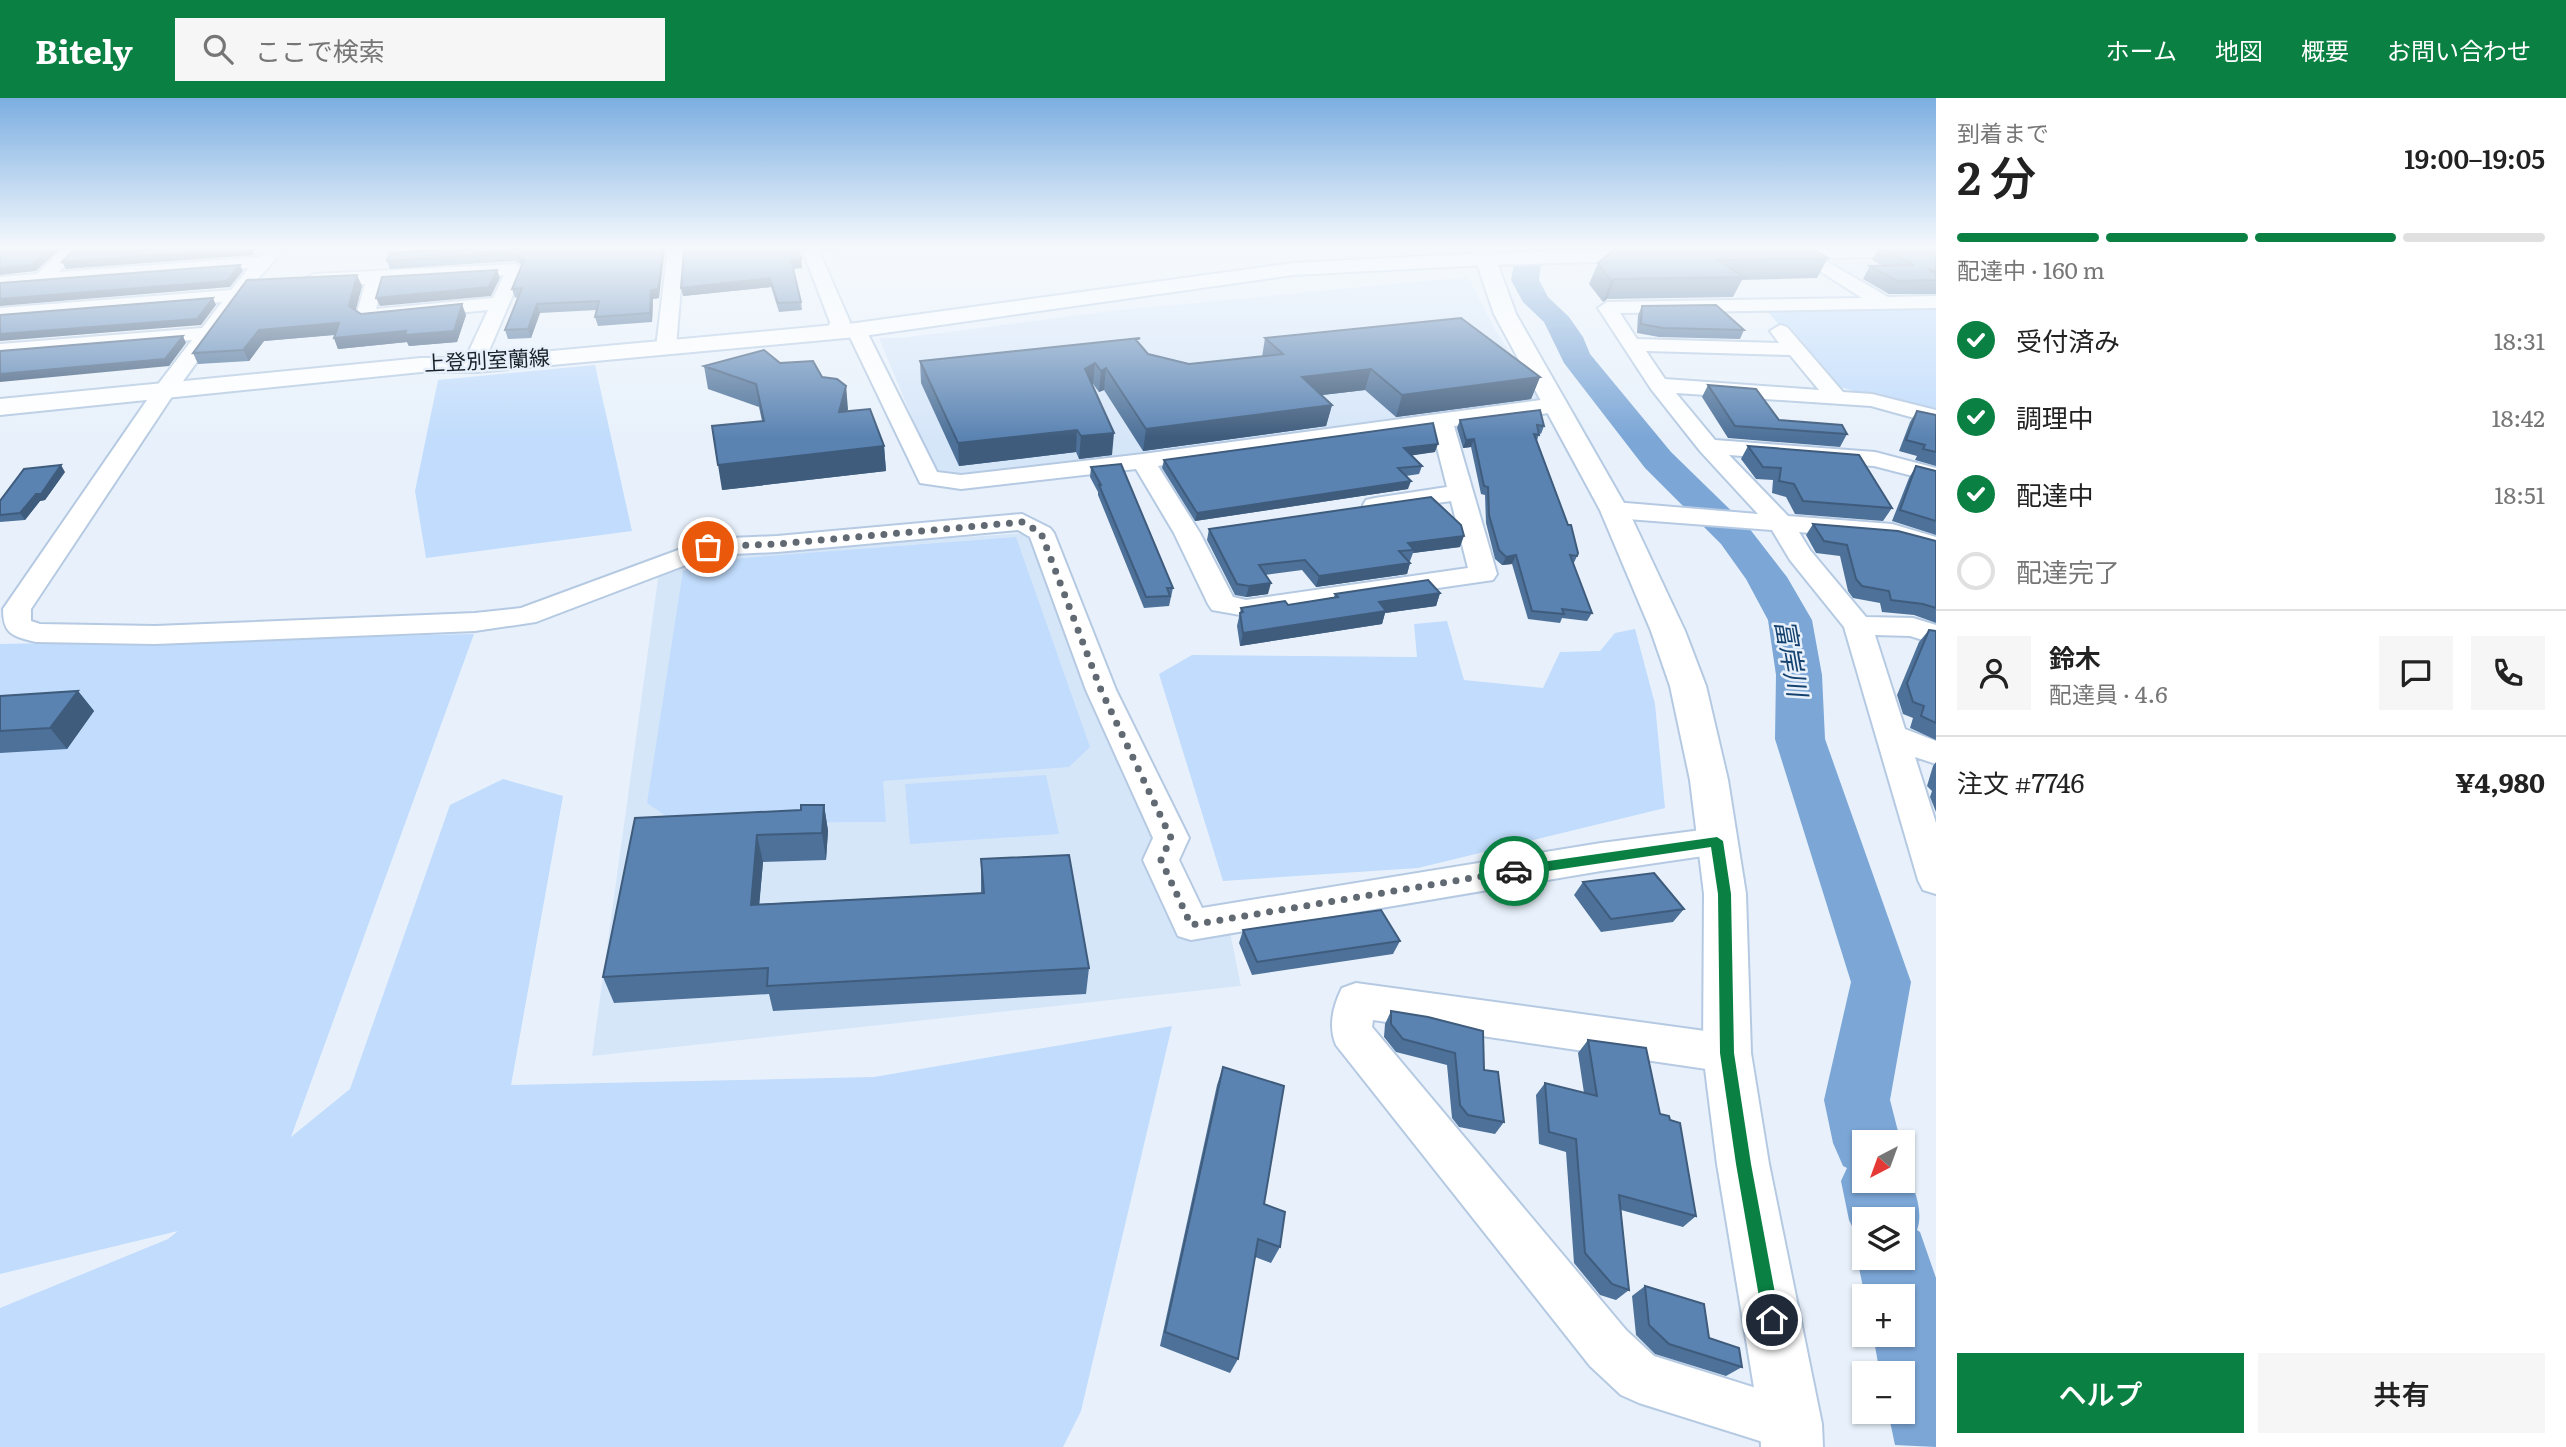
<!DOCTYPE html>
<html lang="ja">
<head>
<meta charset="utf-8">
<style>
	:root { --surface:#fff; --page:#f6f6f6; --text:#222; --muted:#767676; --line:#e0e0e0; --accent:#0b8043 }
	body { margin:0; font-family:Literata,"Noto Sans JP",serif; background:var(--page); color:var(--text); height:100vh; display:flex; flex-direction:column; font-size:26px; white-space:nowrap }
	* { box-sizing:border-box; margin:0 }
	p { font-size:23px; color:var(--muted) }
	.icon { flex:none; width:38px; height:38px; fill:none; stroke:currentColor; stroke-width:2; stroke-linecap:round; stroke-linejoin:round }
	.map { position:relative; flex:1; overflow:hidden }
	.sheet { display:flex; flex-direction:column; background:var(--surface); width:630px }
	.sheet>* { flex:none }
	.needle { width:46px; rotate:221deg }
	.fabs { position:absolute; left:1852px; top:1032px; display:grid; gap:14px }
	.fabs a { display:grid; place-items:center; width:63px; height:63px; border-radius:0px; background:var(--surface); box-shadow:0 2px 5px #0004; font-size:35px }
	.pin { position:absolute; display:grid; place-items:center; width:60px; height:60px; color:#fff; margin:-30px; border:4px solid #fff; border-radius:50%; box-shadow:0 2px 7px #0007 }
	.courier { position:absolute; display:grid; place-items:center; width:70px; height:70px; margin:-35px; border:5px solid #0b8043; border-radius:50%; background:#fff; color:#222; box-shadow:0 2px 9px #0007 }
	.overview em { font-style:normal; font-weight:600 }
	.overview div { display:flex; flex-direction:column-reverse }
	.overview { display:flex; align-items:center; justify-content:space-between; height:119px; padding:0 21px }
	h1 { font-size:46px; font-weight:600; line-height:52px }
	.bar { display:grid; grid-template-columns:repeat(4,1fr); gap:10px 7px; align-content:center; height:84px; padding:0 21px }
	.bar i { height:9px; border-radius:5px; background:var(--line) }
	.bar .on { background:var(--accent) }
	.bar p { grid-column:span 4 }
	.line { display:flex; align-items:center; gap:18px; padding:0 21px; border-top:2px solid var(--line) }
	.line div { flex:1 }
	.round { display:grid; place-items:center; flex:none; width:74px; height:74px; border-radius:0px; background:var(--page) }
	ol { padding:0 21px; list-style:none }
	li { display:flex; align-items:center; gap:21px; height:77px }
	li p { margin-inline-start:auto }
	li .icon { padding:7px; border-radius:50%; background:var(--accent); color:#fff; stroke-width:4 }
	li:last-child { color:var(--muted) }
	li i { width:38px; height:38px; border:4px solid var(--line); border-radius:50% }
	.cta { display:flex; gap:14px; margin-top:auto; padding:14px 21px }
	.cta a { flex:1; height:80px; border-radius:0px; background:var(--accent); color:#fff; font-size:28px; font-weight:600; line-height:80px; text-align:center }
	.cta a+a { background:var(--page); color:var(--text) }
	header { display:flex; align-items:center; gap:42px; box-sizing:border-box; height:98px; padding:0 35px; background:var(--accent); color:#fff }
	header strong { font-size:33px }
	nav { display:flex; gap:38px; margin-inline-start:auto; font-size:24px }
	.search { width:490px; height:63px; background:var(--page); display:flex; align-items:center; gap:18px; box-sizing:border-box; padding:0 24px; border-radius:0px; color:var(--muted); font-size:26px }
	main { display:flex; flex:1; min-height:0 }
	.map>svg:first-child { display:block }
	.built { fill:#d6e6f9 }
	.green { fill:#c1dcfc }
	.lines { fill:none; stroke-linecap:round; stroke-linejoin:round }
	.river { fill:#7ba6d6; fill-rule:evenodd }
	.minor-casing { stroke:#b5cae2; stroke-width:4 }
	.tertiary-casing { stroke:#b5cae2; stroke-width:4 }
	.secondary-casing { stroke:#b5cae2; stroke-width:4 }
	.minor { fill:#fff; fill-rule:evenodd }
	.tertiary { fill:#fff; fill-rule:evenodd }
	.secondary { fill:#fff; fill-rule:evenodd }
	.wall { fill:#4d7199 }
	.shaded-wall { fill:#3f5c7d }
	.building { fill:#5a83b2; stroke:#3f5c7d; stroke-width:2 }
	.route { fill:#0b8043 }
	.done { stroke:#616a73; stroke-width:7; stroke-dasharray:0 12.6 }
	.labels { text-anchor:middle; stroke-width:5; stroke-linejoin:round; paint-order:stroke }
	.far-street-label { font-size:21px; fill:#19212a; stroke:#e8f1fb }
	.water-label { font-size:26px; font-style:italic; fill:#15416f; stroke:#e8f1fb }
</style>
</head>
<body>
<header>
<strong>Bitely</strong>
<div class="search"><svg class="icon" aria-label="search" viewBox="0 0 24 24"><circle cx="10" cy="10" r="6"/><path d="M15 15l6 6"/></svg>ここで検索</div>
<nav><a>ホーム</a><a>地図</a><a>概要</a><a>お問い合わせ</a></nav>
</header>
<main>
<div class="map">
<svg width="1936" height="1349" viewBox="0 0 1936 1349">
	<rect width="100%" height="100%" fill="#e8f1fb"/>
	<!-- built -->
	<path class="built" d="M1936,163V202L1885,203L1820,165Z
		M1468,179L1496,233L1543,304L958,378L933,370L879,240H902L1111,213Z
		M1026,435L1163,739L1156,779L1229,829L1241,888L592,958L659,473L707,456Z"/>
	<!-- green -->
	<path class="green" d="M1936,205V315L1832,287L1767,213L1770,210Z
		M595,267L632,433L426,460L415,393L438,282Z
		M1016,439L1090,649L1069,669L883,683L886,724L676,725L647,705L683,473L705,463Z
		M1447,523L1464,582L1543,590L1560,554L1600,553L1615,535L1635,531L1655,606L1665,710L1418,770L1223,783L1159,576L1192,557L1417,559L1414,526Z
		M474,536L291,1039L350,991L450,707L503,681L563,698L511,987L874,979L1172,928L1081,1313L1063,1349H0V1210L168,1141L178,1133L0,1176V546Z
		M1046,677L1059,736L910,746L905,686Z"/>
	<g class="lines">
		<!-- river -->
		<path class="river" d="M1517,151H1543L1539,182L1548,199L1569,219L1583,239L1590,256L1671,354L1749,430L1787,479L1812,522L1822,577L1825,641L1911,884L1890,1002L1901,1045H1864V1083H1902V1062C1911,1082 1925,1111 1917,1132L1920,1134L1936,1180V1349L1895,1347L1888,1314H1902V1276H1880L1873,1237H1902V1199H1865L1857,1160L1862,1148L1849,1122L1841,1083L1847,1070L1843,1068L1833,1045L1824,1002L1851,884L1775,641L1776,577L1768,522L1746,481L1721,446L1645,370L1564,265L1544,224L1523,204L1511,182ZM1864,1122H1902V1160H1864Z"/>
		<!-- minor casing -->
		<g class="minor-casing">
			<path id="minor" d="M63,151H81L59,174L260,159L267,151H285L254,185L173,297L31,511V523L40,526L155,528L475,515L521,510L708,441L777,438L1022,416L1050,430L1054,435L1116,592L1189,740L1179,762L1202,810L1601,745L1717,730L1730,734L1735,743L1730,752L1717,756L1601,773L1191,842L1178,838L1143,762L1153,740L1086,592L1030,439L1018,432L777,454L712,457L536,524L475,533L155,546L36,544C13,538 3,537 3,511L156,289L192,242L0,258V246L202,230L222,204L0,222V210L231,192L249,170L0,189V179L37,176Z
				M668,151H684L676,249L673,253H659L656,249Z
				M802,151H818L850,224L848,230L856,226L866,232L937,374L961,377L1143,356L1556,300L1564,302L1567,307L1564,312L1556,314L1454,328L1497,476L1493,482L1246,518L1212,512L1208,506L1174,435L1136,371L961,391L920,385L847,233L844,238L837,240L827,234L830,224ZM1432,330L1447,389L1375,400L1366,402L1363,407L1366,412L1375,414L1451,403L1468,470L1246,502L1233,499L1200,435L1158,368Z
				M1785,151H1805L1888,199L1936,198V210L1620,215L1637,241L1779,245L1770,233L1780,227L1787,229L1843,294L1872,296L1936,312V326L1871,308L1676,295L1715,342L1875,354L1936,370V384L1874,368L1729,357L1788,418L1892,426L1936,439V455L1890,442L1799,434L1810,452L1866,519L1913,520L1936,527V546L1910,538L1875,537L1905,631L1936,643V666L1915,659L1936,725V796L1923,792L1918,782L1844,529L1790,462L1772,432L1614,420L1605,417L1601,412L1605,407L1614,404L1758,416L1700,353L1651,291L1598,210L1607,204L1862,200ZM1646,253L1790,257L1819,292L1665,281Z
				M515,166L524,171L488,255L483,271H469L466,267L468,255L488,212L365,224L356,218L365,186H314L305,181L314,176ZM504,177L493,200L376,211L383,185Z
				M1356,885L1727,936L1742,942L1748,955L1742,968L1727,974L1373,922L1372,929L1626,1232L1654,1258L1810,1307L1818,1326L1810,1345L1800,1349H1779L1639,1305L1621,1297L1590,1268L1336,947C1328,928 1333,908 1342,890Z"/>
		</g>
		<!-- tertiary casing -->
		<g class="tertiary-casing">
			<path id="tertiary" d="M1472,151H1492L1516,216L1628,412L1685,533L1706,588L1728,682L1746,796L1751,955L1769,1066L1822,1326L1823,1349H1761L1760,1326L1717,1066L1703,955L1704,796L1690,682L1670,588L1651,533L1600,412L1494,216Z"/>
		</g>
		<!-- secondary casing -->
		<g class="secondary-casing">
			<path id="secondary" d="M1758,151H1936V158L1765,161L1758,159L1755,155Z
				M1659,152L1666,154L1669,158L1666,162L1487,167L1293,177L856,239L476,274H421L0,317V301L421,260H476L856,225L1293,165L1487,155Z"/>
		</g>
		<!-- minor -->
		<use href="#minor" class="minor"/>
		<!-- tertiary -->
		<use href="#tertiary" class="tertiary"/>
		<!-- secondary -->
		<use href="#secondary" class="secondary"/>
	</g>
	<!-- wall -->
	<path class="wall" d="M444,151H474L475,155L517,151L659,200L653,201L652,224L598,228L595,219L597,212L540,215L531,240L508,241L505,232L518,199L515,200L512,191L522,167L515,163L390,171L387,163Z
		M684,151H800L801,155H798L801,161L802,170H793L801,204L802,212L779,214L771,189L683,198Z
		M1615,151L1828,160L1817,180L1742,182L1733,199L1607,201L1603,204L1589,186L1598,165Z
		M1878,151H1936V196H1889L1863,181L1870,168H1883L1872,162Z
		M362,188L355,212L361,216L466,217L457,244L409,248L407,244L338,251L334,240L335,237L264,243L249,263L198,266L193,255Z
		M1642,208L1744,232L1740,241L1659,239L1637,235L1638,217Z
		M1265,240L1540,279L1531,301L1396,319L1365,292L1322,297L1332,307L1326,328L1143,353L1104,292L1099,294L1093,286L1092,287L1112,357L1079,361L1076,354L959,368L921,285L920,263L1140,246L1148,256L1189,266L1262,259Z
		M780,265L846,288L847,313L884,348L886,373L722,392L762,323L759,309L708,291L704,268Z
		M1708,287L1779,322L1847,336L1840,349L1728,340L1702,299Z
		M1917,313L1936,317V368L1915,362L1917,358L1899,353L1910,324Z
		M1460,322L1544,328L1541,336L1539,335L1537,343L1577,458L1573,467L1592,515L1587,523L1562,520L1560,525L1528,521L1512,466L1502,467L1495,461L1486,425L1485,397L1481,396L1471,349L1463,350L1457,330Z
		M1748,348L1892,410L1883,423L1795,416L1786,399L1772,395L1773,382L1756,381L1741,361Z
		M1435,354L1411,357L1422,368L1419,376L1406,378L1408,391L1195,423L1162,370L1164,362Z
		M1916,368L1936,373V437L1892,423L1909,380Z
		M1091,369L1173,490L1169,508L1144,510L1098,397V394L1090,379Z
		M65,374L45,402L40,403L25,422L0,424V403Z
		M1813,426L1936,443V525L1914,517L1882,514L1880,505L1853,500L1848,493L1840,458L1816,455L1806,437Z
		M1209,431L1460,449L1413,455L1410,463H1408L1410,465L1407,476L1316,489L1302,472L1265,477L1268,496L1246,499L1235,497L1207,442Z
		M1440,495L1436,508L1385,515L1382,526L1240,548L1237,528L1241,510L1288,507L1334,499L1335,496Z
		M1929,532L1936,533V642L1910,630L1913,620L1903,616L1897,597L1919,544Z
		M78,593L94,613L67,651L0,655V598Z
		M1936,664V714L1930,699L1932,693L1927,688L1933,668Z
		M824,707L828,733L826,762L763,764L759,806L981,795V761L1089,870L1086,896L773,913L769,896L614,905L603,879L635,720L801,712Z
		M1583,784L1684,811L1673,824L1601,834L1574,797Z
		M1243,832L1400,843L1393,856L1252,877L1239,845Z
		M1391,913L1484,972L1504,1024L1495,1036L1459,1029L1452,1020L1447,967L1396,954L1384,939L1385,926Z
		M1588,942L1660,1016L1696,1118L1683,1129L1621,1112L1629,1192L1616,1202L1600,1197L1574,1165L1566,1054L1539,1046L1536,997L1545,985L1584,995L1578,955Z
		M1223,969L1264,1106L1280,1149L1271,1165L1255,1159L1238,1261L1230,1275L1160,1248L1217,987Z
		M1645,1188L1709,1240L1742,1269L1726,1278L1655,1256L1636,1237L1632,1198Z"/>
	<!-- shaded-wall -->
	<path class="shaded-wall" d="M49,151H60L36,173L0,177V170Z
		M242,151H255L253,157L66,171L62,164Z
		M663,151H665L659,200L653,201L652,224L650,215L651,192Z
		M822,151H844L822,153Z
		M801,161L802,170L792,171L791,162Z
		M240,167L243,173L230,189L0,208V201Z
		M497,172L500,180L491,198L380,208L376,200Z
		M357,177L362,188L354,219L349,208Z
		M770,180L771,189L683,198L681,190Z
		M1615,181L1607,201L1603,204L1611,183Z
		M213,200L216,207L201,227L0,243V236Z
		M462,206L466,217L457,244L409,248L407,244L338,251L334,240Z
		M537,206L540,215L531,240L528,231Z
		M339,225L343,236L264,243L249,263L243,252L259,232Z
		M183,238L186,245L169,268L0,284V276Z
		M1095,265L1093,286L1083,292L1085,271Z
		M1106,270L1104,292L1099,294L1101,273Z
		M1371,271L1365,292L1297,300L1302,279Z
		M1540,279L1531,301L1396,319L1402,297Z
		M846,288L848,311L841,338L839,314Z
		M1332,307L1326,328L1143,353L1146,331Z
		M1077,332L1076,354L959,368L958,345Z
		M1114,335L1112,357L1079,361L1081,338Z
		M1474,341L1471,349L1463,350L1466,342Z
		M1438,346L1435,354L1402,359L1404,350Z
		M884,348L886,373L722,392L718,367Z
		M61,367L65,374L45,402L40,403L25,422L20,415Z
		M1411,383L1408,391L1195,423L1197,415Z
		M1464,438L1460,449L1413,455L1414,452L1408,445Z
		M1516,457L1512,466L1502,467L1506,459Z
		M1410,465L1407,476L1316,489L1319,478Z
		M1271,485L1268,496L1246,499L1249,488Z
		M1440,495L1436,508L1385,515L1382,526L1240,548L1243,535L1379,504Z
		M78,593L94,613L67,651L50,630Z
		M824,707L828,733L826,762L822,735Z
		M757,737L763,764L757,833L751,807Z"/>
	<!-- building -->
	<path class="building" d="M0,151H49L32,167L0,170Z
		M74,151H242L62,164Z
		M444,151H472L471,155L517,151H663L658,191L651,192L650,215L595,219L599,203L537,206L528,231L505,232L522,190L512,191L524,162L512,155L387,163L390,155Z
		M684,151H797L801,161L791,162L801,204L778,205L770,180L681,190Z
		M1615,151H1812L1828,160L1718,162L1744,179L1615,181L1611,183L1598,165Z
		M1883,151H1936V173L1927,171L1936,176V182L1897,183L1870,168L1914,167Z
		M240,167L227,183L0,201V185Z
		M497,172L489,189L376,200L382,179Z
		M357,177L349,208L361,216L462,206L454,233L405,237L406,233L334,240L339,225L259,232L243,252L193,255L247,182Z
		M213,200L197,221L0,236V217Z
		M1716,207L1744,232L1663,230L1641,226L1642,208Z
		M1461,220L1540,279L1402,297L1371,271L1302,279L1332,307L1146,331L1106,270L1101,273L1095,265L1085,271L1114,335L1081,338L1077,332L958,345L920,263L1140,240L1136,242L1148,256L1189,266L1283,256L1265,240Z
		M183,238L165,261L0,276V253Z
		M764,252L780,265L813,263L822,279L837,281L846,288L839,314L870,311L884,348L718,367L712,328L764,323L756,286L704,268Z
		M1708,287L1756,291L1779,322L1842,327L1847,336L1735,328Z
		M1540,312L1544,328L1537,327L1539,337L1534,336L1568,427H1571L1578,455L1577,458L1570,457L1592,515L1562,511L1564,516L1532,513L1516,457L1506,459L1499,452L1489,417L1488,389L1484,388L1474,341L1466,342L1460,322Z
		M1917,313L1936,317V354L1923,351L1925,347L1906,342Z
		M1433,325L1438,346L1404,350L1422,368L1398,370L1411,383L1197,415L1164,362Z
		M1748,348L1859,357L1892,410L1803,403L1794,386L1779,383L1781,370L1763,369Z
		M1121,366L1173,490H1167L1170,498L1146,499L1099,387H1101L1091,369Z
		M61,367L41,396H36L20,415L0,417V403L24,371Z
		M1916,368L1936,373V423L1900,412Z
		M1431,399L1461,427L1464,438L1408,445L1414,452L1399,453L1410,465L1319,478L1305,462L1259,467L1271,485L1249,488L1237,486L1209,431Z
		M1813,426L1898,433L1936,443V510L1923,506L1891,502L1889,493L1862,488L1856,481L1847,447L1824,443Z
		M1428,482L1440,495L1379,504L1386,513L1243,535L1240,515L1243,514L1241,510L1285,503L1288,507L1338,499L1335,496Z
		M1929,532L1936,533V625L1921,618L1924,608L1913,604L1907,585Z
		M78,593L50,630L0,633V598Z
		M801,707H824L822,735L757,737L751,807L984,795L981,761L1069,757L1089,870L767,888L768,870L603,879L635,720L801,712Z
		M1654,775L1684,811L1611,821L1583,784Z
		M1381,812L1400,843L1257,864L1243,832Z
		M1391,913L1428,919L1483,933L1484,972L1498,974L1504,1024L1468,1017L1460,1007L1455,955L1403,941L1391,926Z
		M1588,942L1646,950L1660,1016L1669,1018L1670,1022L1680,1025L1696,1118L1619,1097L1629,1192L1612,1186L1585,1155L1576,1041L1549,1034L1545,985L1597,998Z
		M1223,969L1284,988L1264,1106L1285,1114L1280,1149L1258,1141L1238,1261L1165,1234Z
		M1645,1188L1704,1206L1709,1240L1739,1250L1742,1269L1669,1246L1649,1227Z"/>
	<!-- sky -->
	<linearGradient id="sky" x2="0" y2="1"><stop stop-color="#7caee1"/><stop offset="0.44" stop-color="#f5f9fd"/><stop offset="1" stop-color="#f5f9fd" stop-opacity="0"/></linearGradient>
	<rect width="1936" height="340" fill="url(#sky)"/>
	<!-- route -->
	<path class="route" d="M1717,739L1723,743L1731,796L1734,955L1751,1066L1780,1222L1778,1228L1772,1230L1766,1228L1763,1222L1736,1066L1720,955L1718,796L1711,749L1514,778L1507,773L1514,768Z"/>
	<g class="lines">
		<!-- done -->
		<path class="done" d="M708,449L777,446L1022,424L1041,435L1101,592L1171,740L1161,762L1191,827L1514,773"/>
	</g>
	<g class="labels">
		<!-- far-street labels -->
		<g class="far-street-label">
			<text transform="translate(487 263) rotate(-3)" y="7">上登別室蘭線</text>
		</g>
		<!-- water labels -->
		<g class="water-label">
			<text transform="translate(1791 560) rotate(80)" y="9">富岸川</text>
		</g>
	</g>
</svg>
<div class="fabs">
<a><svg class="needle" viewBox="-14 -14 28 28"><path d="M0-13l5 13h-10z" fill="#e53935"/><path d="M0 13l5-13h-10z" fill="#767676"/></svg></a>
<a><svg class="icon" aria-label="layers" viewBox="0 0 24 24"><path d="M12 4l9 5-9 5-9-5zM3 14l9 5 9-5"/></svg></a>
<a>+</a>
<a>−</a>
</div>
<div class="pin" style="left:708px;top:449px;background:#ea580c"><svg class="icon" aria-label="bag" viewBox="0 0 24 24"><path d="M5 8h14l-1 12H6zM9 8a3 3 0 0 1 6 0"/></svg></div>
<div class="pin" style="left:1772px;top:1222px;background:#1f2937"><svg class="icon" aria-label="home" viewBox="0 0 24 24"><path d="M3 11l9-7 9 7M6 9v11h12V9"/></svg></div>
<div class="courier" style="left:1514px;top:773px"><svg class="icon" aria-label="car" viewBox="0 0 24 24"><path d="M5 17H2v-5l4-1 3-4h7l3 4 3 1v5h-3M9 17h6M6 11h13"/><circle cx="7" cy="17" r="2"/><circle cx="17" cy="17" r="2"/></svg></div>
</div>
<section class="sheet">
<div class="overview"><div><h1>2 分</h1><p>到着まで</p></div><em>19:00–19:05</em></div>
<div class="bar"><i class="on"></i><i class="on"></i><i class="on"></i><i></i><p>配達中 · 160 m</p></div>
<ol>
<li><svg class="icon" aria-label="check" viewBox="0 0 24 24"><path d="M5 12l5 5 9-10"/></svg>受付済み<p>18:31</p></li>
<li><svg class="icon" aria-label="check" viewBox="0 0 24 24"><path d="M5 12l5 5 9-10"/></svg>調理中<p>18:42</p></li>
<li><svg class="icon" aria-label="check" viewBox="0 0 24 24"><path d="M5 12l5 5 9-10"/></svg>配達中<p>18:51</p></li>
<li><i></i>配達完了</li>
</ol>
<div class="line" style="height:126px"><a class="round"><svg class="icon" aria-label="person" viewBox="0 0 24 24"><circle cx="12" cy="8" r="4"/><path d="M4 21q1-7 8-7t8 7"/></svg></a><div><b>鈴木</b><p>配達員 · 4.6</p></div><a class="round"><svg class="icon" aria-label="chat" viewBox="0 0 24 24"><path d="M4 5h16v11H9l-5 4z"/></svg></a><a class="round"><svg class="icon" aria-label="phone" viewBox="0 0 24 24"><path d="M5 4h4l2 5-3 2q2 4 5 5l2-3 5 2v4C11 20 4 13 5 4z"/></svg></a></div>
<div class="line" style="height:91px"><div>注文 #7746</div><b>¥4,980</b></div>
<div class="cta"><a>ヘルプ</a><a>共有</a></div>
</section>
</main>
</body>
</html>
